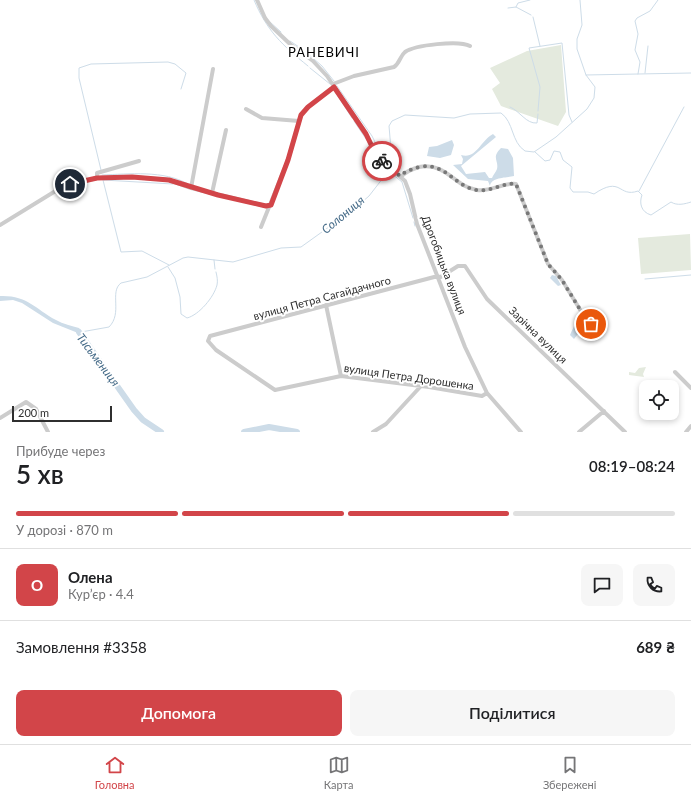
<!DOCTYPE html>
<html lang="uk">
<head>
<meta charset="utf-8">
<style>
	:root { --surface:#fff; --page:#f6f6f6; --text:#202124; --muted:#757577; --line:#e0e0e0; --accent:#d24549 }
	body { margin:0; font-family:Lato,sans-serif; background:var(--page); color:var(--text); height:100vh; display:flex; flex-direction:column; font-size:15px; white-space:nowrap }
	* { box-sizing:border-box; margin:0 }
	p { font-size:13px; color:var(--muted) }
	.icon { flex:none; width:22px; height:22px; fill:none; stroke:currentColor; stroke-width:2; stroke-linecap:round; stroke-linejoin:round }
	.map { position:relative; height:432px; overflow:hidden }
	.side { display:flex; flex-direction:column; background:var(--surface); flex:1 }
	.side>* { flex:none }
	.fabs { position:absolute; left:639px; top:380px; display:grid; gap:8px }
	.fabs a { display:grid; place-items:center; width:40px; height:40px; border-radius:8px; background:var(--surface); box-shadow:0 2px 6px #0003; font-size:20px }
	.scale { position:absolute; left:12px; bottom:10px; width:100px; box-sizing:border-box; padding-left:4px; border:2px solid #2f2f2f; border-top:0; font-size:11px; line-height:14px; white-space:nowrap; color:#2f2f2f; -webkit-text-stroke:3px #fff; paint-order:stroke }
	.pin { position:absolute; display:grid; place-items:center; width:34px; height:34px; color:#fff; margin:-17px; border:2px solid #fff; border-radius:50%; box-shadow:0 1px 4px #0007 }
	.courier { position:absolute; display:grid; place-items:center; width:40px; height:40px; margin:-20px; border:3px solid #d24549; border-radius:50%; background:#fff; color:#222; box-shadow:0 1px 5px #0007 }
	.head em { font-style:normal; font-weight:600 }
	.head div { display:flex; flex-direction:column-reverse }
	.head { display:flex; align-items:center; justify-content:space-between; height:68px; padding:0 16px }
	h1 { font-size:26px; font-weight:600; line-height:30px }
	.bar { display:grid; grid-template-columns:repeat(4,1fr); gap:6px 4px; align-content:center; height:48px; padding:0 16px }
	.bar i { height:5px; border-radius:3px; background:var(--line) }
	.bar .active { background:var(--accent) }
	.bar p { grid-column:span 4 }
	.line { display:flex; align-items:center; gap:10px; padding:0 16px; border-top:1px solid var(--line) }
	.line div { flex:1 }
	.round { display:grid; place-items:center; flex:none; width:42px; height:42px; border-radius:8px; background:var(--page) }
	.cta { display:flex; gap:8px; margin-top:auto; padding:8px 16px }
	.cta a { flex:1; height:46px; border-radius:8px; background:var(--accent); color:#fff; font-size:16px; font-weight:600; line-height:46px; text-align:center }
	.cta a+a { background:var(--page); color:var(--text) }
	.tabs { display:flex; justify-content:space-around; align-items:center; height:56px; border-top:1px solid var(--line); background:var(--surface); font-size:11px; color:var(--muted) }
	.tabs a { display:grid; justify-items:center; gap:2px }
	.tabs .active { color:var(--accent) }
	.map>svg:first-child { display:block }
	.green { fill:#e4eade }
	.water { fill:#cddce8 }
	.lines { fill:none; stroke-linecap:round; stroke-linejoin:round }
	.stream { stroke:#cddce8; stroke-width:1 }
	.river { stroke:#cddce8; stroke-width:6 }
	.minor { stroke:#ccc; stroke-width:4 }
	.done { stroke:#787878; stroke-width:4; stroke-dasharray:0 7.2 }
	.route { stroke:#d24549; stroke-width:5 }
	.labels { text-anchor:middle; stroke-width:4; stroke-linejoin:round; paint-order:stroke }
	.street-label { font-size:11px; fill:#2f2f2f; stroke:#fff }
	.water-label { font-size:12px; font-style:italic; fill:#456b88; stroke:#fff }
	.quarter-label { font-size:13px; letter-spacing:1px; fill:#000; stroke:#fff }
</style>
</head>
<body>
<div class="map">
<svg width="691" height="432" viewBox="0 0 691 432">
	<rect width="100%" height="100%" fill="#fff"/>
	<!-- green -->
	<path class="green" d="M561,45L566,112L558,126L501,106L492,89L500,83L490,68L527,51Z
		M690,234L691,270L641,274L638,238Z
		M646,367L643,374L644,377L629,375V372L635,373L639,368Z"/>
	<!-- water -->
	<path class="water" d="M493,134L496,137L461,166L466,174L485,172L489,178H492C493,175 496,172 497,169C499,160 491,158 501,148L508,149L513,158L514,176C506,178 491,177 490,186L488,181L468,179L453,165L462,164L463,159L461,155C476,160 481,140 493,134Z
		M452,140L454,145L451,155L440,158L427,156L429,147L437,146Z
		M552,275L556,276L561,285L558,286L550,278Z
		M0,296C27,295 34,308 56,320C63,324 72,326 79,328L86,340L78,333L53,323L22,303L13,300L0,301Z
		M574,326H579L581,330L574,339L570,335Z"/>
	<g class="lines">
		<!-- stream -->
		<path class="stream" d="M254,0C267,31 282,45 308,66
			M516,7L518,3L530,0
			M508,8L516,7L531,15
			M533,17L540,46
			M270,22L281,32
			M290,41L302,49
			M306,52L322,66L334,81
			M310,68L330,84
			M645,73L648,46
			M638,74L640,62L635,50L638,34L635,21L637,18L650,11L658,0
			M586,75L691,73
			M337,86L372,136L379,150
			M334,90L352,118
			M510,107C520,111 526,124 537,123L538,114
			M538,111L540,87L529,48L562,43L569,115L572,122
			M354,121L370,145
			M535,152L545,161L550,160L554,151L560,152L563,160L572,167L570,188L573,192H588L594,194C622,175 618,198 638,191L642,195C639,203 641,212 651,215L671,202C677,206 685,204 691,202
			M384,156L392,161
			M380,164L402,182L413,218
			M391,166L392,161L389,126L392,121L405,115L454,118L470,114L501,113C514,122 511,142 525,151L534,152L556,137L587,109L594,98L595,87L586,75L577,49V39L582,25L580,0
			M101,170L79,78V68L91,64L168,62L175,64L186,73L181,89
			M102,175C129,174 164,170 188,184
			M639,191L684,107
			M414,222L415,226
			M214,260L215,269
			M169,265L142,251L121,252L103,180L173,184
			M168,267L175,278L180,297L181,314L187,318C199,315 214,297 217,285C218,281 217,276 216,272
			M645,279L691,275
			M81,332L109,327C123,313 109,292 121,283L147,277L183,258L188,257L233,262L281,248L301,247L354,209L369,196L390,169"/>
		<!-- river -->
		<path class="river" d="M79,332L134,410L143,420L161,432
			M244,432L269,427L297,432"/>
		<!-- minor -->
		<path class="minor" d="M257,0L265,18L271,26L290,44L313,61L327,76L366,134L378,157L405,181L410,194L417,224L465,347L487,393L521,432
			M333,84L354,76L394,67C400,63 400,56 405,52C415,45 459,40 470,46
			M246,109L262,118L299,121
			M401,177C406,171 412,169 419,167C447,162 454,187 477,190C491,192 504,182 516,184L548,264L562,280L587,321L591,324
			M97,178V173L139,161
			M191,188L213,69
			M212,193L226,130
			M0,225L62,187L97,178L132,177L169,180L191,188L266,206L271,205
			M261,227L288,160L301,115L308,107L334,87
			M438,276L210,336L208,341L216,350L275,390L341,376L429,387L482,396L487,393
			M439,278L458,266H465L487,299L625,432
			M326,305L341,376
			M675,372L691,388
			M0,418L26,402L36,409L48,432
			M373,432L386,424L421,386
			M579,432L604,411
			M686,432L691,426"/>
	</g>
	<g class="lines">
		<!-- done -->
		<path class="done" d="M382,161L400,176C406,171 412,169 419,167C447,162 454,187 477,190C491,192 504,182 516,184L548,264L562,280L587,321L591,324"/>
		<!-- route -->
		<path class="route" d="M70,184L97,178L132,177L169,180L218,195L266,206L271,205L288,160L301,115L308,107L334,87L366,134L376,155L382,161"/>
	</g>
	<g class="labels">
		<!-- street labels -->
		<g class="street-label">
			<text transform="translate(444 265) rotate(69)" y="4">Дрогобицька вулиця</text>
			<text transform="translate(322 298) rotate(-15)" y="4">вулиця Петра Сагайдачного</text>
			<text transform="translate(538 335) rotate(44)" y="4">Зарічна вулиця</text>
			<text transform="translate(409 377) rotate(8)" y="4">вулиця Петра Дорошенка</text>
		</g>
		<!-- water labels -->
		<g class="water-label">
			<text transform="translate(343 215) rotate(-40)" y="4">Солониця</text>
			<text transform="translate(98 360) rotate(53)" y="4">Тисьмениця</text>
		</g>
		<!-- quarter labels -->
		<g class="quarter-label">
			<text x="324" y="57">РАНЕВИЧІ</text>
		</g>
	</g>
</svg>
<div class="fabs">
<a><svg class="icon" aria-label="locate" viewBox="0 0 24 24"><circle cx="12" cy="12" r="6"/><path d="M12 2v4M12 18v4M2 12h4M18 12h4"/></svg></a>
</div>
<div class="scale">200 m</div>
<div class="pin" style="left:591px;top:324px;background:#ea580c"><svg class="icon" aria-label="bag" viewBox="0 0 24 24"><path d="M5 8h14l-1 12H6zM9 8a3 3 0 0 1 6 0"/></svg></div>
<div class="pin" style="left:70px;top:184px;background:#1f2937"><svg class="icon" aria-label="home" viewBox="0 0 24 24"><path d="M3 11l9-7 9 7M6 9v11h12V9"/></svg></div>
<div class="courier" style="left:382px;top:161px"><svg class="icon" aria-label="bike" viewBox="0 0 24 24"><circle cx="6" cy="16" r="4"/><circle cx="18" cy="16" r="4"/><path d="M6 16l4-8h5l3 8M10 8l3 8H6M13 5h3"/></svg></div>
</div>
<section class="side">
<div class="head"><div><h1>5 хв</h1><p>Прибуде через</p></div><em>08:19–08:24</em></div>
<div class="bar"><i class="active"></i><i class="active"></i><i class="active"></i><i></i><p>У дорозі · 870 m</p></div>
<div class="line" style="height:72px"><b class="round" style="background:var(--accent);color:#fff">О</b><div><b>Олена</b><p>Кур’єр · 4.4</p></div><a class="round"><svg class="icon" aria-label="chat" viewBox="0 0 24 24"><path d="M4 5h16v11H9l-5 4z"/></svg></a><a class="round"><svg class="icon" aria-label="phone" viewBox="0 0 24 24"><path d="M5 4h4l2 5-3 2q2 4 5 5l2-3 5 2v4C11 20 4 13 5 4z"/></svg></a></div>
<div class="line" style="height:52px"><div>Замовлення #3358</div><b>689 ₴</b></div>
<div class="cta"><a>Допомога</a><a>Поділитися</a></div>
</section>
<nav class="tabs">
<a class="active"><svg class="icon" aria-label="home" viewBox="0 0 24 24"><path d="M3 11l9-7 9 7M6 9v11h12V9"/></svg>Головна</a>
<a><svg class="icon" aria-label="map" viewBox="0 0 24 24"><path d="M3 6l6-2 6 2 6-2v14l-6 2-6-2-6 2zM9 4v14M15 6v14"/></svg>Карта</a>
<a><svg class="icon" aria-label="saved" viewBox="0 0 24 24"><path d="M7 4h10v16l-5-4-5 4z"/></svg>Збережені</a>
</nav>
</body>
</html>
